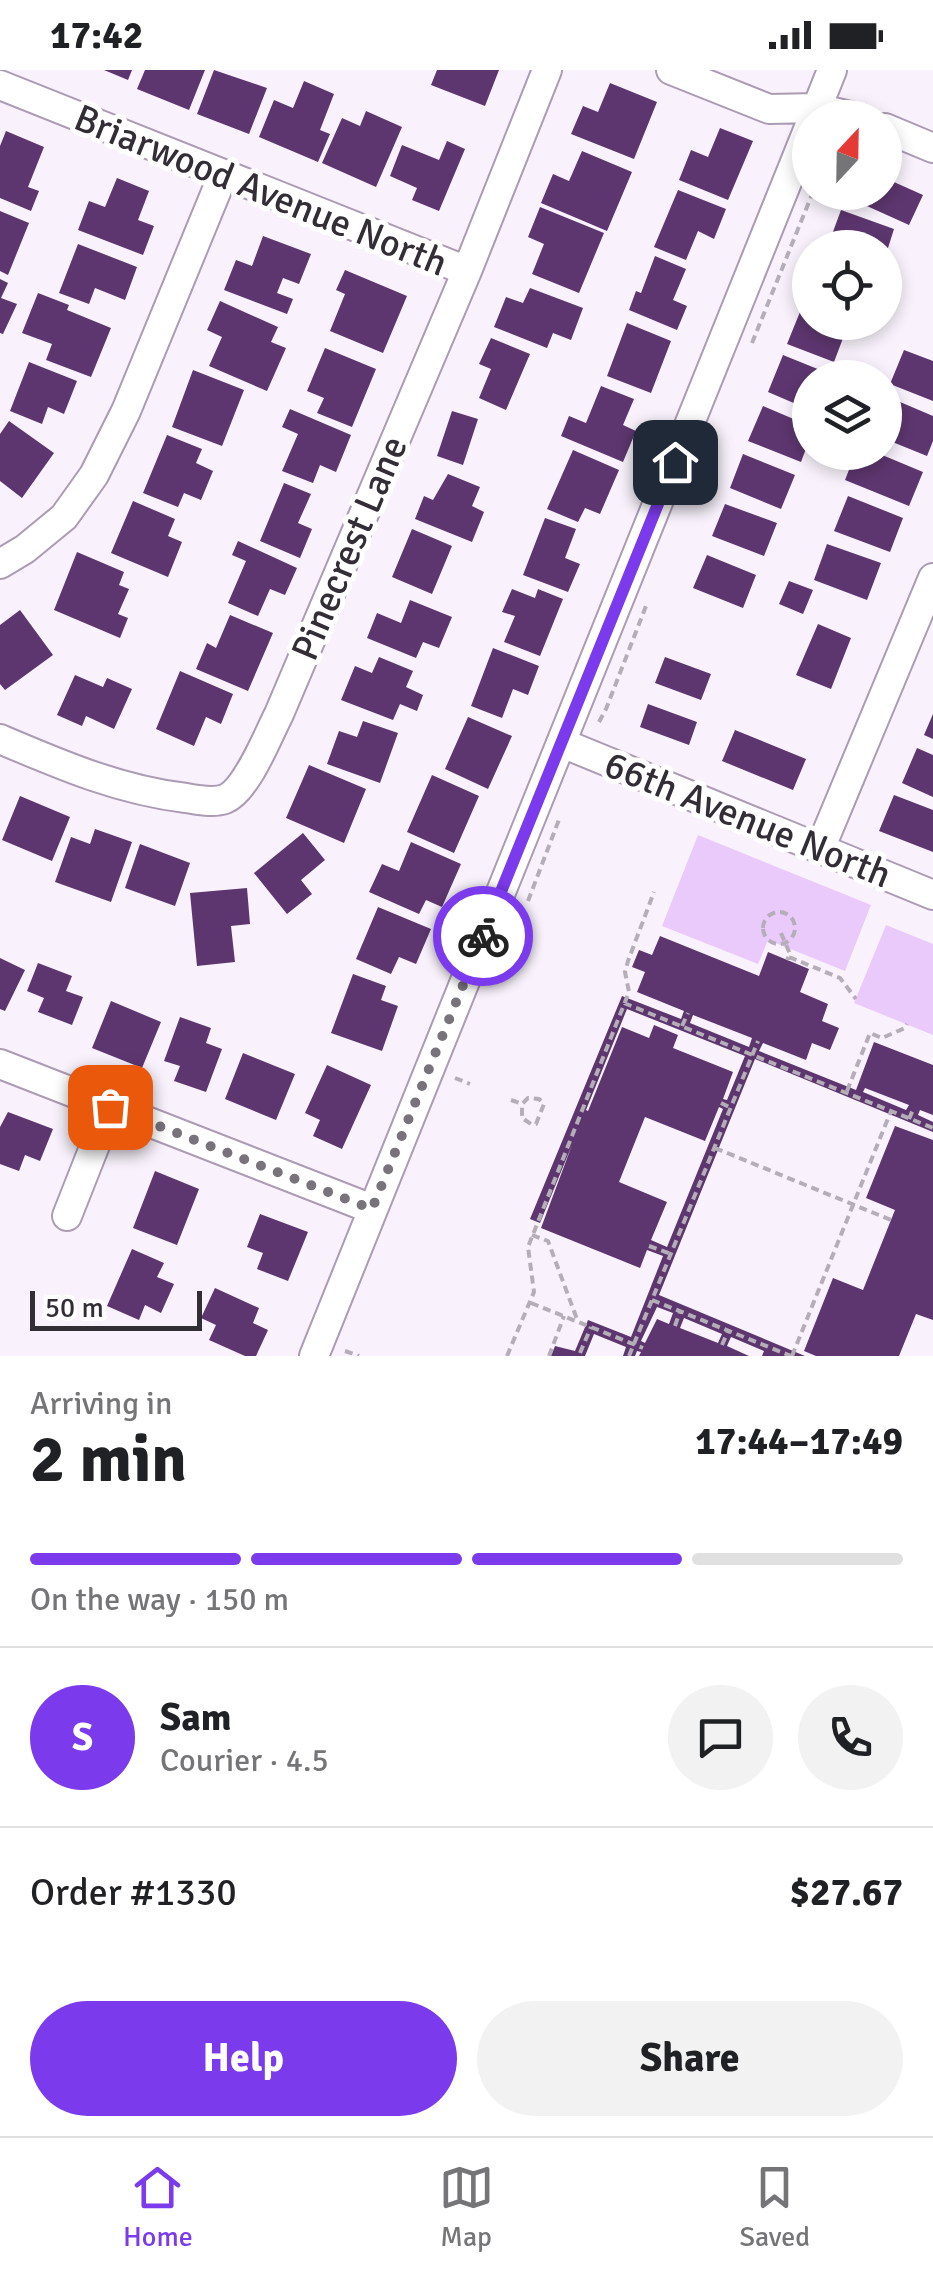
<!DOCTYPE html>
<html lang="en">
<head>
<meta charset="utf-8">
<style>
	:root { --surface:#fff; --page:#f2f2f2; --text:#202124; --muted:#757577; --line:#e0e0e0; --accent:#7c3aed }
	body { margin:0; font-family:Signika,sans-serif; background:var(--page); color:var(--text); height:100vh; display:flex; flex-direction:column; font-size:38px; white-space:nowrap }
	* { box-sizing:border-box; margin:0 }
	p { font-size:32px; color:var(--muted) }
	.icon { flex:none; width:55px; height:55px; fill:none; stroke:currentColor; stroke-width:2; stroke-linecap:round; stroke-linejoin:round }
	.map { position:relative; height:1286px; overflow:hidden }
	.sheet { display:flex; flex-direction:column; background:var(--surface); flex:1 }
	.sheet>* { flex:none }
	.needle { width:65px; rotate:22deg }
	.fabs { position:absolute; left:792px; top:30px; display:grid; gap:20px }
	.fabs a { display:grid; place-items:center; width:110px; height:110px; border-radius:50%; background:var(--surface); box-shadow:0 5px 15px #0003; font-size:50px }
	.scale { position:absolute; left:30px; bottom:25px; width:172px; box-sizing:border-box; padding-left:10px; border:5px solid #332d36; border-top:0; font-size:28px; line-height:35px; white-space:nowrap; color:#332d36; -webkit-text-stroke:8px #fff; paint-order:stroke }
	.pin { position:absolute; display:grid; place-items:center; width:85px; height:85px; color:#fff; margin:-42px; border-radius:20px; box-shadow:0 5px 15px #0006 }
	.courier { position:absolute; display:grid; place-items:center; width:100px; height:100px; margin:-50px; border:8px solid #7c3aed; border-radius:50%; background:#fff; color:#222; box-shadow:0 2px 12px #0007 }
	.head em { font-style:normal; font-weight:700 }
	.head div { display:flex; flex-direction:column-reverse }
	.head { display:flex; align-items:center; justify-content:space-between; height:170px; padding:0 30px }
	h1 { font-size:65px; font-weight:700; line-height:75px }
	.bar { display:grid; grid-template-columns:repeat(4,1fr); gap:15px 10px; align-content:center; height:120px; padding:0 30px }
	.bar i { height:12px; border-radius:8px; background:var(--line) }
	.bar .selected { background:var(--accent) }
	.bar p { grid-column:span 4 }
	.line { display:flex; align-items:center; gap:25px; padding:0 30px; border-top:2px solid var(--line) }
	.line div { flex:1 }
	.round { display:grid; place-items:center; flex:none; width:105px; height:105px; border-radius:52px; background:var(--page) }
	.button { display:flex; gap:20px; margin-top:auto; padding:20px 30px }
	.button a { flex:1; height:115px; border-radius:60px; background:var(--accent); color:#fff; font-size:40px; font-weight:700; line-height:115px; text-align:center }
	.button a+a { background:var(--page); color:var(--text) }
	.status { display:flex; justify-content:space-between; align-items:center; height:70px; padding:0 50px; background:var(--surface); direction:ltr }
	.status svg { height:28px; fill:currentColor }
	.tab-bar { display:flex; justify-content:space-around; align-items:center; height:140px; border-top:2px solid var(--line); background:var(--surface); font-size:28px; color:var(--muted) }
	.tab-bar a { display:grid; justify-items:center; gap:5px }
	.tab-bar .selected { color:var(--accent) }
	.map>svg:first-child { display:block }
	.green { fill:#eac9fb }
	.building { fill:#5d366f; fill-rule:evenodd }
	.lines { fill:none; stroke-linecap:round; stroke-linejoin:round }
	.minor-casing { stroke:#ab9bb3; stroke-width:32 }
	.path { stroke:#b5aeb8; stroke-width:4; stroke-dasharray:8 5; stroke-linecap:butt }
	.minor { stroke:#fff; stroke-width:28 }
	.done { stroke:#78727b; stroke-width:10; stroke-dasharray:0 18 }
	.route { stroke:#7c3aed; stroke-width:12 }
	.labels { text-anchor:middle; stroke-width:10; stroke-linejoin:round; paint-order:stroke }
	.street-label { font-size:38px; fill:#332d36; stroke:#fff }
</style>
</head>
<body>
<div class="status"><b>17:42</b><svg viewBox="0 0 49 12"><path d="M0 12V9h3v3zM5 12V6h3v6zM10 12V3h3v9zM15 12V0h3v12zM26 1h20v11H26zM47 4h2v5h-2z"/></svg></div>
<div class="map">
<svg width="933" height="1286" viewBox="0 0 933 1286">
	<rect width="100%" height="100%" fill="#f9f2fc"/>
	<!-- green -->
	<path class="green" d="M698,765L871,835L845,901L768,870L758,894L662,856Z
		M886,855L933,874V965L854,933Z"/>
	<!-- building -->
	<path class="building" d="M104,0H132L128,10Z
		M145,0H205L189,40L137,19Z
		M214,0L267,18L249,64L197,44Z
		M437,0H499L485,36L431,15Z
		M304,11L334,24L320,60L330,64L318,92L259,67L274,30L293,38Z
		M610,13L657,32L634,89L571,64L583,36L598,42Z
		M366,41L402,57L376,117L322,93L342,48L360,56Z
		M720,58L753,71L728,130L679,110L691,80L708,87Z
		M6,61L44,77L28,117L39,121L31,141L0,128V76Z
		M447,71L465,79L439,141L412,130L417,118L390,106L402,75L439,90Z
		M582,81L632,102L607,161L541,133L553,104L569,111Z
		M117,108L149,121L138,150L154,156L143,185L78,160L89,131L105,137Z
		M885,108L923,125L909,155L847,127L849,122H885Z
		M678,120L726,139L714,169L698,161L686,190L654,177Z
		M540,137L604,163L579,223L532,204L544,174L528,167Z
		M841,140L894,159L888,178H827Z
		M0,141L29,153L8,205L0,201Z
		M263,166L311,184L299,214L283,208L277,223L293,229L287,244L224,220L236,190L252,196Z
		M78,174L137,197L125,230L95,218L89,234L59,223Z
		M655,186L686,199L673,230L687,236L677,260L629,240L636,221L641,223Z
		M345,200L407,226L383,283L330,261L345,224L336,220Z
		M0,209L8,213L1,228L17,234L3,264L0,263Z
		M530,218L583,238L571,270L553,263L547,278L494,257L506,227L523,233Z
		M38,223L69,235L67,240L111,258L91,307L46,290L52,274L22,263Z
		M220,231L278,257L271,272L286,278L267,321L209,296L222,267L207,260Z
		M802,237L810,240V252L848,255L834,292L787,274Z
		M627,253L671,271L651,323L607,306Z
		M491,268L530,284L506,340L479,328L491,299L479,294Z
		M325,278L376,299L352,357L317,343L324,328L307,321Z
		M904,280L933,291V331L890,314Z
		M783,285L830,304L829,308H810V340L768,322Z
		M29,292L77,311L64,344L48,337L42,354L10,341Z
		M193,300L244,320L222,376L172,357Z
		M601,316L634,329L623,355L636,361L623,392L561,366L569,346L586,353Z
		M893,329L933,346V371L927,386L885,369V348Z
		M763,336L810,356V368L801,392L748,371Z
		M290,339L351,365L336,402L320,395L313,413L282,401L298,364L282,357Z
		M452,341L478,349L463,395L437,386Z
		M9,351L54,383L22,428L0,411V364Z
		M167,365L202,379L196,393L213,401L201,430L184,423L178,437L143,423Z
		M573,380L619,400L600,444L585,438L578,452L547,439Z
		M856,382H875L923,402L909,436L845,410Z
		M743,384L795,405L781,439L730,418Z
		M448,404L480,417L472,436L484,442L472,472L415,449L424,426L433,430Z
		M284,413L311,424L298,453L312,459L300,488L260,471Z
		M848,426L903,448L890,482L834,461Z
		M133,431L175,449L168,466L182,472L168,507L111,483Z
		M725,434L777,453L764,486L712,466Z
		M545,448L576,459L565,488L580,494L568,522L523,505Z
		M412,459L452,476L432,524L392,507Z
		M238,471L297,498L285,525L270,519L258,546L228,533L246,491L232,485Z
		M827,474L881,493L867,530L814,510Z
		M77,482L124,502L119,515L129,519L118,544L128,548L120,568L54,540Z
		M707,485L756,505L743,538L693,518Z
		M789,511L813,520L803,544L779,534Z
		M512,519L535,528L538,519L563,529L540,586L504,572L515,546L502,542Z
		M410,530L452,547L439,578L423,572L416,588L367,568L377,543L401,553Z
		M20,540L53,585L5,620L0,614V555Z
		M230,545L273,563L248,621L196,599L207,573L216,578Z
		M818,554L851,568L831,619L796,605Z
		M493,578L539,596L528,625L513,619L502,648L471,636Z
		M379,587L413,601L406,617L423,625L417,641L400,634L393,650L341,630L355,596L372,603Z
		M665,587L711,604L701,630L655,613Z
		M180,601L233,624L221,654L206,647L194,676L156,659Z
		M75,605L103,617L107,608L132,619L114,659L86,646L82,656L57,645Z
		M648,634L697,652L689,675L640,657Z
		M933,644V669L924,665Z
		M468,647L512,666L488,719L445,699Z
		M363,651L398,663L380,713L327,694L339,661L357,667Z
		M735,660L806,689L793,720L722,691Z
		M917,678L933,685V727L902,713Z
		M309,695L366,719L344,773L286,748Z
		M432,705L479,726L454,783L407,762Z
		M894,725L933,740V782L879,761Z
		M20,726L70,747L52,791L2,770Z
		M95,759L132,772L111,832L55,812L71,767L90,774Z
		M303,763L325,790L301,810L312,824L287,844L254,803Z
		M411,772L461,794L442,837L426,830L419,844L369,822L382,794L399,801Z
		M140,774L190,793L175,836L125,818Z
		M247,818L250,854L231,856L235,892L197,896L190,823Z
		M378,837L431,859L416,894L399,887L391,904L356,889Z
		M660,866L759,906L768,882L809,899L800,922L828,934L822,951L839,958L830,980L812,973L806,990L763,973L759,981L856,1020L874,972L933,995V1045L920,1040L918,1045L933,1052V1062L755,989L659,1225L805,1286H762L764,1281L731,1267L727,1276L749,1286H639L641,1282L637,1281L635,1286H623L626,1277L594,1264L585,1286H551L555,1276L575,1281L588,1250L631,1267L663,1186L647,1180L640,1198L541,1158L572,1075L540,1153L530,1149L622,926L681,949L684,941L637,922L645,902L632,897L639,880L652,885ZM627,939L745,986L727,1030L723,1029L733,1002L673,978L678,965L654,955L649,968L622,957L588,1041L586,1040ZM693,945L752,968L749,977L690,953ZM865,1018L909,1035L906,1040L863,1022ZM719,1037L723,1039L667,1177L651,1170L667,1132L619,1112L645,1047L705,1071ZM657,1237L673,1243L669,1254L657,1249L645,1273L641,1271ZM684,1248L722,1264L718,1273L680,1258Z
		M0,888L25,900L5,941L0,939Z
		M38,893L72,906L66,921L83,927L72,955L38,942L44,928L27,921Z
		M353,904L386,916L381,930L398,936L382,981L331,963Z
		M111,931L161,952L142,998L92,978Z
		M180,947L211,958L206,973L222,979L206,1022L174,1011L180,996L164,991Z
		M243,983L295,1004L276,1050L225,1029Z
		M327,995L371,1015L342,1079L313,1066L320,1050L305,1043Z
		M8,1042L53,1059L40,1091L25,1085L19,1101L0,1094V1057Z
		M895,1056L933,1070V1250L916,1244L899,1286H816L804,1281L833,1208L863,1220L895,1140L866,1128Z
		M155,1101L199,1119L177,1175L133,1158Z
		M260,1144L308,1162L288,1211L257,1199L263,1183L247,1177Z
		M132,1179L164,1193L157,1207L174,1214L161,1243L145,1235L139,1250L107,1236Z
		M215,1218L259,1238L253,1253L268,1260L256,1286H245L209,1270L216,1255L201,1248Z"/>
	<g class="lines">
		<!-- minor casing -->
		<g class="minor-casing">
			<path id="minor" d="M671,0L769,39L817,38L859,48
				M0,15L467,201
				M813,48L832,0
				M885,58L933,78
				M0,494L25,479L64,447L94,405L126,341L223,105
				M0,669C61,695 119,720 186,728C197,730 214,733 225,729C247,720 268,665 279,644L467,201L547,0
				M562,673L933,825
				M820,779L933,508
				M0,994L372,1139
				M67,1146L110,1037
				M314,1286L810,55"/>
		</g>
		<!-- path -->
		<path class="path" d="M752,273L813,122
			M686,434L694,421L695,411
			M599,652L606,639L646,536
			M528,831L560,747
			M763 858a16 16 0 1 1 32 0a16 16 0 1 1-32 0Z
			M781,863L790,884L787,890
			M789,887L840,908L856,929
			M624,933L933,1058
			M682,956L688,943
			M455,1008L470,1014
			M847,1021L870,963L882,968L905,958L907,954
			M511,1030L522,1034L528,1028L539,1029L544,1034L536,1054H531L522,1048V1034
			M721,1033L731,1038
			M909,1049L914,1037
			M715,1078L891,1150
			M532,1165L548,1171L578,1252
			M649,1176L671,1184
			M652,1230L791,1286
			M531,1233L643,1278
			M675,1256L680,1241
			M722,1275L728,1261
			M345,1281L359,1286
			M580,1283L591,1257
			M507,1286L534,1222L528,1177L629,922L625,902L628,891L654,822
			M549,1286L564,1246
			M629,1286L758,971
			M792,1286L891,1041"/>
		<!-- minor -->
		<use href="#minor" class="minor"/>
	</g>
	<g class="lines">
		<!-- done -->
		<path class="done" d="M110,1037L372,1139L483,866"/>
		<!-- route -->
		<path class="route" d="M483,866L675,392"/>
	</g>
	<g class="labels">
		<!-- street labels -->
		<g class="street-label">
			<text transform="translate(261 120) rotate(22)" y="13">Briarwood Avenue North</text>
			<text transform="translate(349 478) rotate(-67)" y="13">Pinecrest Lane</text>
			<text transform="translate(748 749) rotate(22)" y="13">66th Avenue North</text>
		</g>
	</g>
</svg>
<div class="fabs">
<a><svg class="needle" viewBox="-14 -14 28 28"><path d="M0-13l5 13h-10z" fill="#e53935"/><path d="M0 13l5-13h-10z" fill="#757577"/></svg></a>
<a><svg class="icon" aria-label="locate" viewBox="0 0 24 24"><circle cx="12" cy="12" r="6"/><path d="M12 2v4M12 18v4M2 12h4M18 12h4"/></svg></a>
<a><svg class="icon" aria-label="layers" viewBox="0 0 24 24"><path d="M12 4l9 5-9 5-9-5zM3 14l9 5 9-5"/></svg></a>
</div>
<div class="scale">50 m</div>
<div class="pin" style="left:110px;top:1037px;background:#ea580c"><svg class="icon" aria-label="bag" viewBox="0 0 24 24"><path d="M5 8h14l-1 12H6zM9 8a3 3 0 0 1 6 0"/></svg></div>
<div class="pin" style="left:675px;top:392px;background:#1f2937"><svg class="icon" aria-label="home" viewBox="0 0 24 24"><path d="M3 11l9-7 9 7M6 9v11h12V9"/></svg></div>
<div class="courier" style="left:483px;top:866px"><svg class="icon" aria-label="bike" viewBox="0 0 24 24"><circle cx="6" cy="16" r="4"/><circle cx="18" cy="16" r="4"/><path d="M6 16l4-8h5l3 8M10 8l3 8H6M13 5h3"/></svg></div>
</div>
<section class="sheet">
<div class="head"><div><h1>2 min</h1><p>Arriving in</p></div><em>17:44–17:49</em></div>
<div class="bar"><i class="selected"></i><i class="selected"></i><i class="selected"></i><i></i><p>On the way · 150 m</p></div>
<div class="line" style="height:180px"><b class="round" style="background:var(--accent);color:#fff">S</b><div><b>Sam</b><p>Courier · 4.5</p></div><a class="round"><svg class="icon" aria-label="chat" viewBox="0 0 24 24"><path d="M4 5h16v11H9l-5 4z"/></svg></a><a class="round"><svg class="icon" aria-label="phone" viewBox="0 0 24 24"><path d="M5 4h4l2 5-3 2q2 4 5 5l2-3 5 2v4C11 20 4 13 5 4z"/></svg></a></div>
<div class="line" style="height:130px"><div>Order #1330</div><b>$27.67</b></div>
<div class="button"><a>Help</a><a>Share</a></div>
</section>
<nav class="tab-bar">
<a class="selected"><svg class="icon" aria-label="home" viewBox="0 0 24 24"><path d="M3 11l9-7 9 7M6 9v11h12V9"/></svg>Home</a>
<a><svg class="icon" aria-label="map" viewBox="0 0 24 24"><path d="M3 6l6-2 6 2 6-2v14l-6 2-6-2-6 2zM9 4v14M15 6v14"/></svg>Map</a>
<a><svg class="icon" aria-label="saved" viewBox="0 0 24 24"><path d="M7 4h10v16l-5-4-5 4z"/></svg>Saved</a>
</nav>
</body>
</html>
